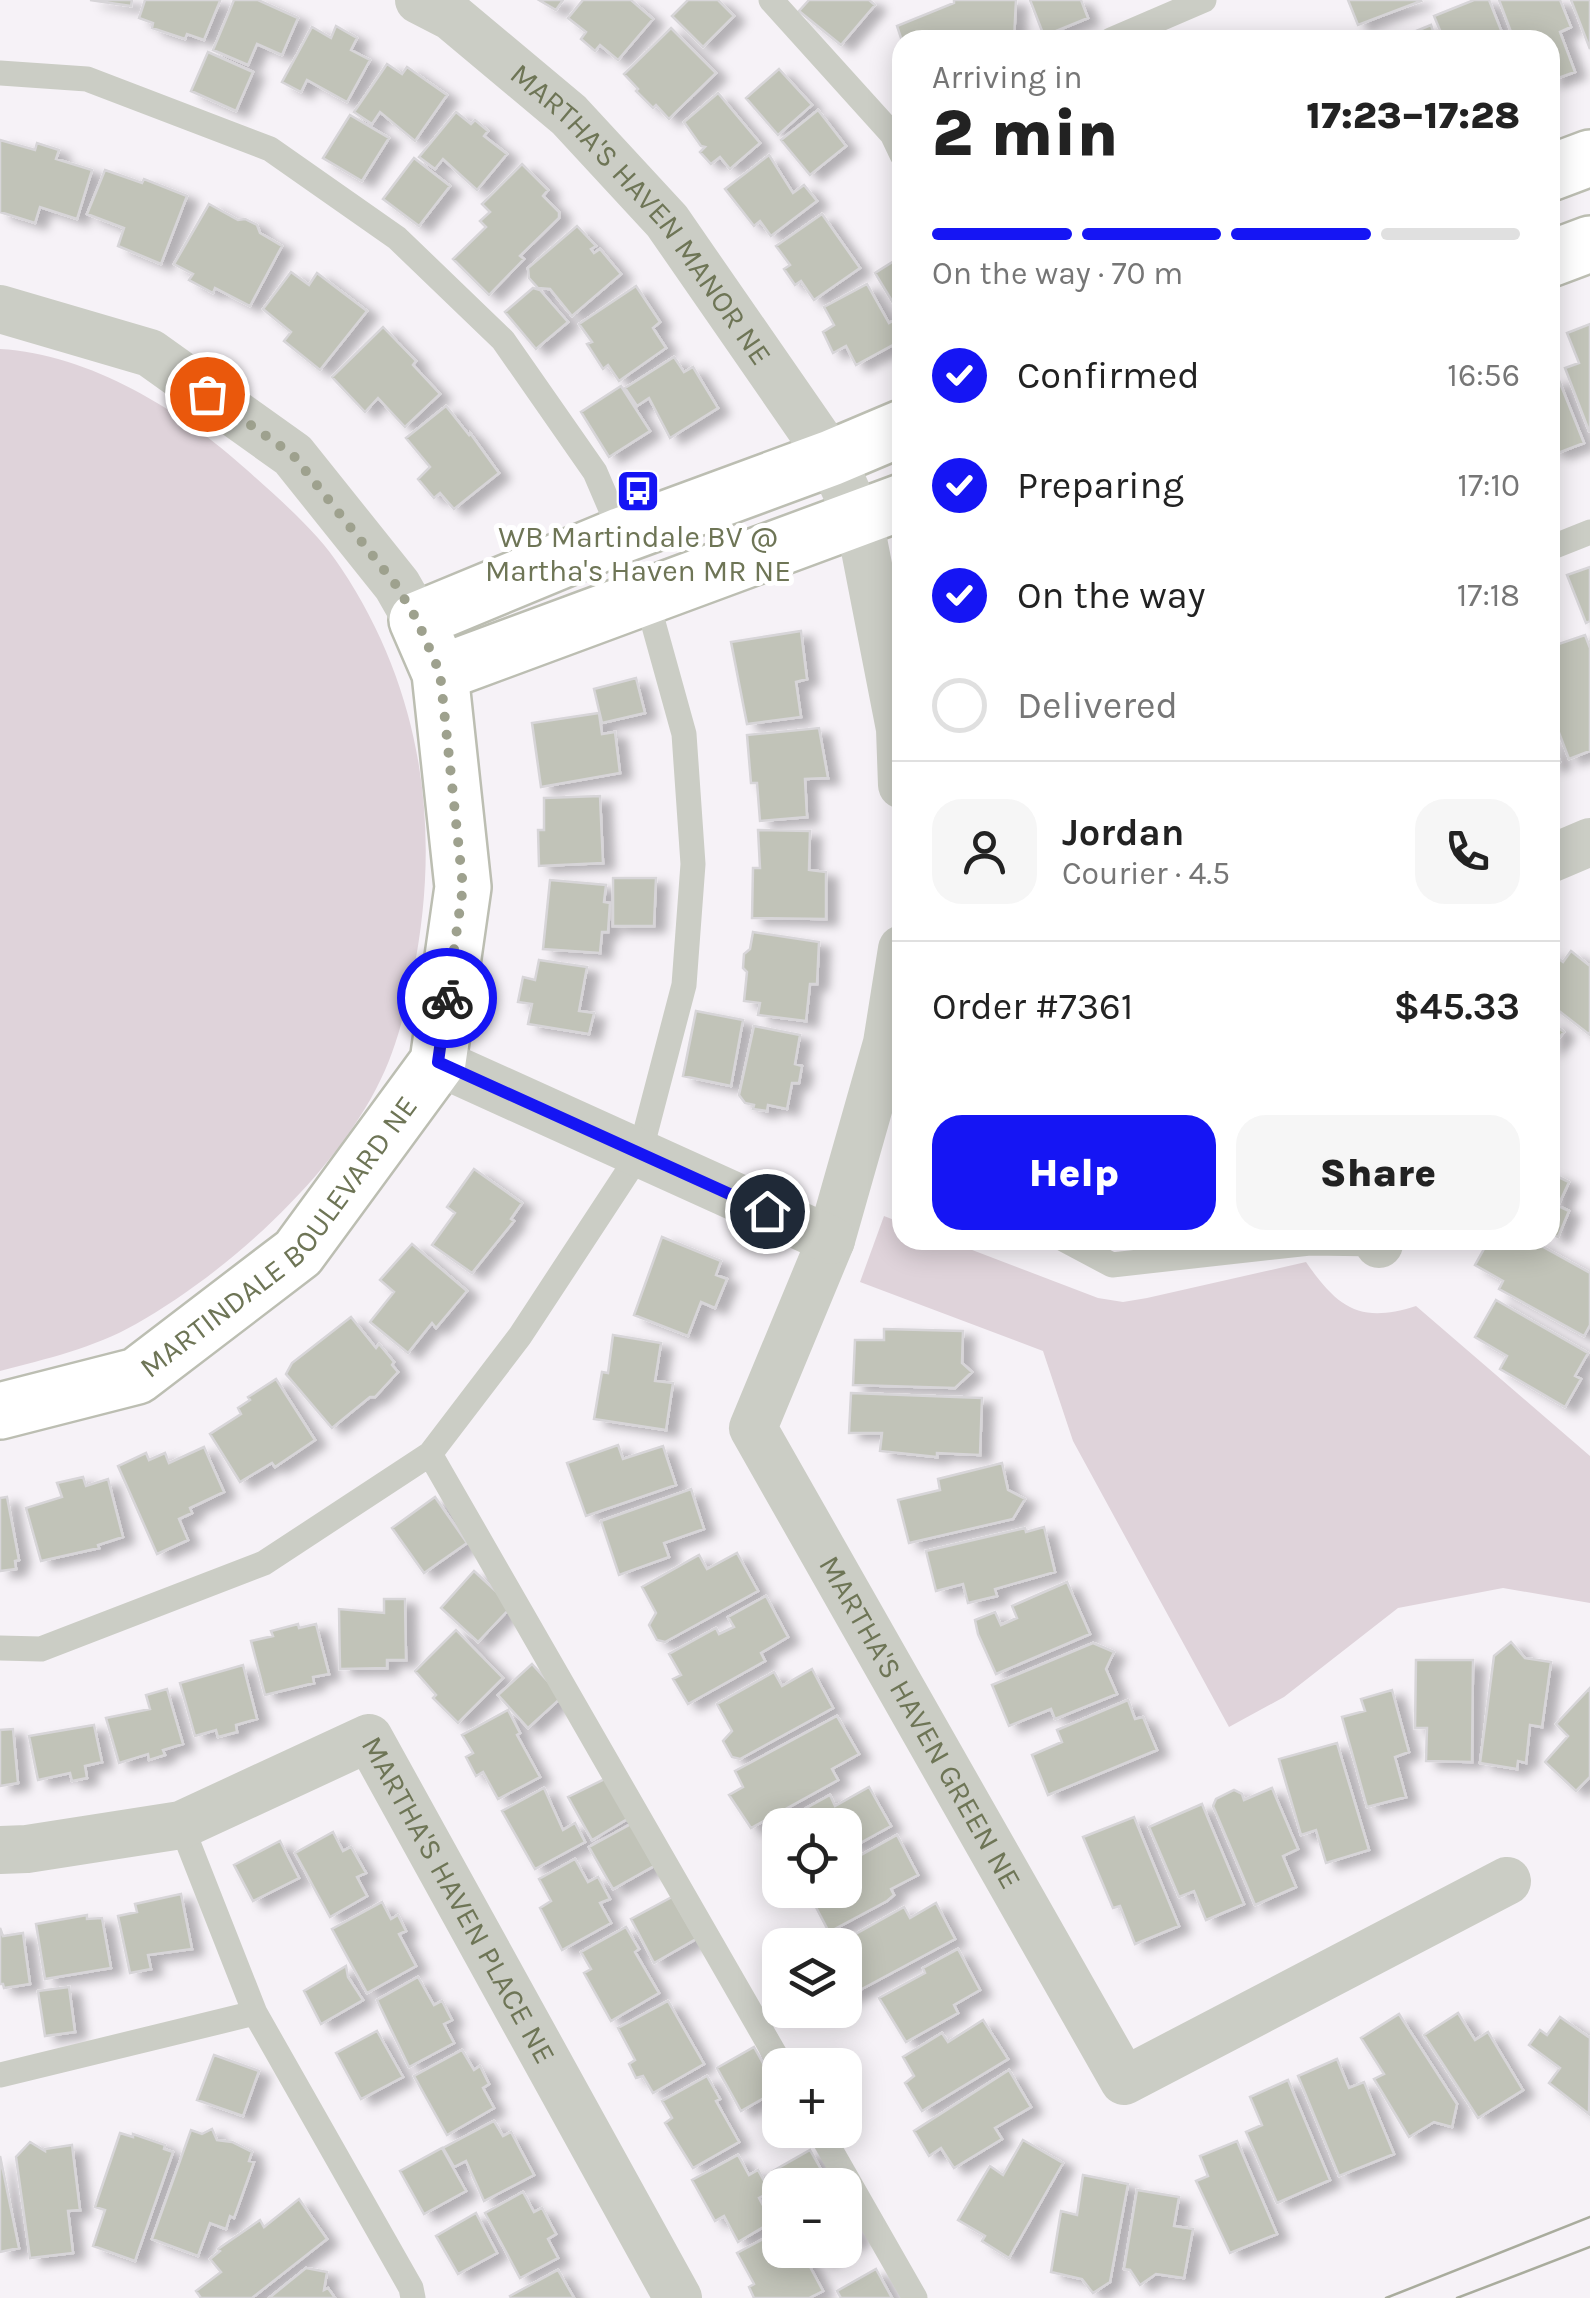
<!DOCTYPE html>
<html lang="en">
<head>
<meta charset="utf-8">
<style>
	:root { --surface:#fff; --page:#f6f6f6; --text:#222; --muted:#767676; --line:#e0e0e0; --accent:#1515f4 }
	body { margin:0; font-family:Karla,sans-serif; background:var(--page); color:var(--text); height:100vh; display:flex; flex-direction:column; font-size:38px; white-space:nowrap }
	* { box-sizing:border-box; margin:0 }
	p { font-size:32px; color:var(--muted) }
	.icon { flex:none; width:55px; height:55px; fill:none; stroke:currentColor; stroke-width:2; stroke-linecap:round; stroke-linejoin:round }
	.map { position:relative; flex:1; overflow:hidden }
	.side { position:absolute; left:892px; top:30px; width:668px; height:1220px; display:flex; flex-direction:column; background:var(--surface); border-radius:30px; box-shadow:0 5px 25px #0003 }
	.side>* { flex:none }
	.controls { position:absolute; left:762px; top:1808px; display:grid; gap:20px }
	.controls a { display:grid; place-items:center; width:100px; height:100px; border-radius:20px; background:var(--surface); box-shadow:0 5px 25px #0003; font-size:50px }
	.pin { position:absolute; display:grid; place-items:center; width:85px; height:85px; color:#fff; margin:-42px; border:5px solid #fff; border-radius:50%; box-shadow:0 2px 10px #0007 }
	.courier { position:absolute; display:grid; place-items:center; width:100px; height:100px; margin:-50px; border:8px solid #1515f4; border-radius:50%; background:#fff; color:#222; box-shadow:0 2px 12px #0007 }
	.headline em { font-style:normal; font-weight:800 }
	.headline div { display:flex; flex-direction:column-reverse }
	.headline { display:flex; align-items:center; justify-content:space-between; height:170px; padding:0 40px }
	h1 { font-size:65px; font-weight:800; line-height:75px }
	.bar { display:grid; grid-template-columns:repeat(4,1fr); gap:15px 10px; align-content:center; height:120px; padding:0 40px }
	.bar i { height:12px; border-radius:8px; background:var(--line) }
	.bar .on { background:var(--accent) }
	.bar p { grid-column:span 4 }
	.line { display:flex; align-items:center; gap:25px; padding:0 40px; border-top:2px solid var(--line) }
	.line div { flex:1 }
	.round { display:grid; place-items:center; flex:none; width:105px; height:105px; border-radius:30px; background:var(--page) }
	ol { padding:0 40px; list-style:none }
	li { display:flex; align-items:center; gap:30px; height:110px }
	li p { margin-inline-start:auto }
	li .icon { padding:10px; border-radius:50%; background:var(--accent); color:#fff; stroke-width:4 }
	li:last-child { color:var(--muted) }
	li i { width:55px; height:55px; border:5px solid var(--line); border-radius:50% }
	.action { display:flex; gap:20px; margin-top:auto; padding:20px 40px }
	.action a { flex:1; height:115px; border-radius:30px; background:var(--accent); color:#fff; font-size:40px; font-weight:800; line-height:115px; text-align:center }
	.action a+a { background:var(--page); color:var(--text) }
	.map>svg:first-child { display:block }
	.green { fill:#dfd3da }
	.building { fill:#c1c3b8; stroke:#d7d5d8; stroke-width:2.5; filter:url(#shadow) }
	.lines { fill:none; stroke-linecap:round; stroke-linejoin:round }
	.secondary-casing { stroke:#bcbeb2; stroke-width:60 }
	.lane { stroke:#cbcdc5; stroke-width:25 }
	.street { stroke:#cbcdc5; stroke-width:48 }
	.secondary { stroke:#fff; stroke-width:55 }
	.tram { stroke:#a9ac9d; stroke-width:2.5 }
	.done { stroke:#9ea18e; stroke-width:10; stroke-dasharray:0 18 }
	.route { stroke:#1515f4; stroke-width:12 }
	.labels { text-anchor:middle; stroke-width:10; stroke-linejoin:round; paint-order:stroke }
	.street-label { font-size:30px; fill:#6e7556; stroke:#fff }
	.poi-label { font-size:30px; fill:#6e7556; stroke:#fff }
</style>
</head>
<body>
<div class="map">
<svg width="1590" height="2298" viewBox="0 0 1590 2298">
	<defs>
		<filter id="shadow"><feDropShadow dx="11" dy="6" stdDeviation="5" flood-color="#0004"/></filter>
	</defs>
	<rect width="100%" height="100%" fill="#f6f2f7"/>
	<!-- green -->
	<path class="green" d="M0,349C90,354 182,411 247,470C280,500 317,531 341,568C423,691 442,831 413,974C404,1015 396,1051 376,1089C327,1182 226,1273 136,1324C94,1348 46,1359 0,1371Z
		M884,1216L902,1223V1240H946L1098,1298L1123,1302L1147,1298L1306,1262C1338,1308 1360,1324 1416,1306L1590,1456V1603L1503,1588L1398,1608L1284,1697L1229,1727L1073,1441L1043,1351L860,1282Z"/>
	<!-- building -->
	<path class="building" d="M90,0H132L131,6Z
		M145,0H218L220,1L204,40L187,34L185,39L152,28L153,23L139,18Z
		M234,0H258L298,18L282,55L257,44L248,65L213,50Z
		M539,0H563L556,10Z
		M583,0H631L653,19L618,60L600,45L595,51L581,39L586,32L568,18Z
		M688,0H718L734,16L703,47L672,16Z
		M809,0H869L875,5L841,45L799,11Z
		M954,0H1016L1014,40L902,41L897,26L954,3Z
		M1030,0H1081L1088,18L1044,36Z
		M1348,0H1420L1421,1L1358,25Z
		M1474,0H1489L1505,40H1444L1434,16Z
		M1499,0H1560L1571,27L1560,32L1575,72L1550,81V40H1514Z
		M1571,0H1590V49Z
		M1431,25L1436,40H1394Z
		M336,26L357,38L351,50L370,60L347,102L307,80L301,92L282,82L312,27L331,38Z
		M671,28L716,73L669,119L656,105L653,108L636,91L638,89L624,74Z
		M208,52L253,72L236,111L191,91Z
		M387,64L402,74L407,67L447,95L415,141L380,112L372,124L354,112Z
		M779,69L812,105L778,135L746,98Z
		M718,93L760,143L730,169L720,157L711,164L700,152L705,147L701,146L684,122Z
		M818,110L846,146L810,175L781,140Z
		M456,112L471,124L475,120L488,131L484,136L507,154L477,190L443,159L435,169L419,157Z
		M350,115L389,138L362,181L323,158Z
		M0,140L35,150L37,143L59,150L56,159L92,170L77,219L40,207L35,223L0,212Z
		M769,155L793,193L804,185L817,201L771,236L760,221L754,226L725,189Z
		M414,158L450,186L419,226L383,199Z
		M522,164L548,190L543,196L559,212V218L520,256L524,259L489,295L453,259L486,227L480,221L490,212L482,204Z
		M105,170L142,183L144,179L187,196L161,264L118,246L124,228L87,214Z
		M209,204L238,220L245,219L257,225L260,233L282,246L250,306L215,288L213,293L189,280L193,274L174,264Z
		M822,214L860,268L814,300L801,281L795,285L784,269L790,265L776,246Z
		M577,226L596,246L591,249L594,253L600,249L621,274L572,316L550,289L538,288L529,278L528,268Z
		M902,256V308L898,311L875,273Z
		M291,272L309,285L317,273L367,311L320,370L284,341L291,332L263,309Z
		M867,284L889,323L900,317L902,340L856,365L846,346L833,353L823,332L834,325L824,307Z
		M636,286L660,322L653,328L666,348L619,381L608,365L603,369L587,344L592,342L579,324Z
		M533,288L540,290L568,322L536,349L505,312Z
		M1590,324V431H1589L1565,368L1579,363L1567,333Z
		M383,327L416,361L413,365L440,394L405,427L378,398L365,412L332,377Z
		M674,357L684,372L693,367L718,408L670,438L649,398L637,406L625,388Z
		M1558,378L1584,443L1558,453L1556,448L1550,451V381Z
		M621,386L650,431L609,457L581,412Z
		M446,406L469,435L470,433L499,473L454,509L440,493L434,498L418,479L430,467L406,438Z
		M1590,567V621L1586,623L1567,575Z
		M801,631L807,679L796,682L801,717L747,724L731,642Z
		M1585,635L1590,648V751L1569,759L1550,709V644L1558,641L1559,644Z
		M636,678L645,713L602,723L594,689Z
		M599,713L602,734L615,732L620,773L541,787L532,723Z
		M819,728L828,778L805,779L807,817L760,821L757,783H751L747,735Z
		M1550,734L1560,762L1550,765Z
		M600,796L603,863L539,866L538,830H544V798Z
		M758,830L810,831L809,870L826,872V919L752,918L753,868H760Z
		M613,878H656L654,926H613Z
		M550,880L606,885L604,902L610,903L608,932H602L600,953L543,949Z
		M753,932L819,942L817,984H810L806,1021L758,1015L760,1003L744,1001L747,972L743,968L744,954L750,949Z
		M1571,951L1590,966V1035L1550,1004V952L1563,962Z
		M539,960L587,967L579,1011L594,1013L589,1034L528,1024L532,1004L518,1002L523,977L535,980Z
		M696,1011L743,1020L731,1086L683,1076Z
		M1550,1021L1564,1032L1550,1049Z
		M754,1026L800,1035L795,1064L802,1066L799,1083H792L787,1109L768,1105L767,1111L753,1109L754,1105L745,1103L739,1095Z
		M474,1169L522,1203L511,1219L514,1221L472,1273L432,1245L455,1213L447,1207Z
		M1550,1173L1569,1182L1558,1206L1569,1211L1558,1237L1550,1233Z
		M662,1237L721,1261L716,1275L727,1279L715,1308L701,1302L688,1336L634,1315Z
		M1489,1240H1523L1534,1247L1536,1243L1590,1273V1325L1584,1336L1499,1289L1503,1281L1475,1265Z
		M412,1244L467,1291L436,1328L432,1323L408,1353L370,1322L394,1292L380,1280Z
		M1496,1300L1588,1353L1575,1376L1581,1379L1565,1407L1500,1369L1507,1356L1475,1337Z
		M351,1317L376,1348L379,1344L394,1362L392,1365L398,1372L375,1397H370L332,1428L286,1374L292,1363Z
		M884,1329L963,1331L962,1363L972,1372L955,1388L853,1385L855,1340H884Z
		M613,1335L661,1343L655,1381L673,1383L666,1430L594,1419L602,1372L608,1373Z
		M276,1379L315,1440L275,1467L272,1463L240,1482L210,1434L241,1414L238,1408L250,1400L248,1397Z
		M851,1393L982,1398L980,1455L937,1453V1457L880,1451L882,1433H849Z
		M618,1445L623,1459L663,1446L676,1485L586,1516L567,1463Z
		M204,1447L224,1492L190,1508L192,1513L179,1519L188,1540L157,1554L118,1466L146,1453L149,1460L165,1453L169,1463Z
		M1002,1463L1008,1490L1025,1499L1013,1519L909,1543L898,1500L940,1490L938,1479Z
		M83,1477L86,1486L108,1479L123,1537L98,1545L99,1548L41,1561L26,1508L62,1497L57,1483Z
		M691,1489L704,1529L664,1543L669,1557L619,1575L601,1521Z
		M7,1497L19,1560L15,1561L16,1569L0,1571V1498Z
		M435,1497L467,1543L424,1573L392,1528Z
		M1044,1527L1055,1572L995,1589L997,1596L968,1603L963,1584L936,1591L926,1551L1025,1528L1026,1532Z
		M737,1553L758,1591L665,1642L657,1640L649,1625L656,1613L642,1587L699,1555L707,1569Z
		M474,1571L512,1606L478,1642L441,1608Z
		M1067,1582L1090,1634L996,1674L978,1634L975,1620L995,1612L1001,1625L1017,1618L1012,1606Z
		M766,1596L788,1637L761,1653L765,1661L688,1704L673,1679L681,1675L669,1654L716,1628L719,1634L734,1627L728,1617Z
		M384,1599H405L406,1660H387V1668L340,1669L339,1609L384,1613Z
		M298,1624L299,1628L316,1624L329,1674L313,1677L314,1683L265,1695L251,1641L273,1636L271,1631Z
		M456,1630L503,1678L458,1723L433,1698L436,1695L415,1671Z
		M1511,1642L1525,1658L1551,1662L1542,1727L1530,1725L1526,1763L1518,1761L1517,1769L1480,1763L1494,1656Z
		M1093,1643L1114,1652L1106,1669L1117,1694L1055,1719L1051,1709L1009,1726L992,1685Z
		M1416,1660H1473L1472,1762L1426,1761L1427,1728H1415Z
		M532,1664L562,1697L528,1728L498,1695Z
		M243,1665L257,1719L236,1725L237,1732L218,1737L216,1730L195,1736L180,1683Z
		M812,1669L833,1708L740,1759L732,1757L723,1741L732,1731L717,1704L774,1672L782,1686Z
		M1590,1688V1777L1576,1791L1545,1762L1568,1736L1556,1724Z
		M167,1689L183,1744L163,1750L165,1755L149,1760L148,1754L119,1763L106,1718L150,1709L146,1695Z
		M1392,1690L1409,1752L1395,1757L1406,1797L1367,1807L1342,1717L1365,1711L1361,1699Z
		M1128,1700L1135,1719L1143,1717L1157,1750L1048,1795L1032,1755L1062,1742L1057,1730Z
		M508,1710L520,1733L517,1735L540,1777L498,1799L483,1772L476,1776L466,1757L473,1753L462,1735Z
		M837,1716L859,1754L832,1769L838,1780L751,1828L729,1795L743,1787L735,1771Z
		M94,1725L102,1762L85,1766L87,1778L72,1781L70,1773L38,1780L29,1736Z
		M13,1729L18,1783L0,1786V1730Z
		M1337,1743L1369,1850L1326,1863L1316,1830L1301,1835L1279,1759Z
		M607,1778L629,1818L592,1840L568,1797Z
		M869,1787L891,1826L853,1847L851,1842L845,1846V1825H783L781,1822L830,1795L835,1806Z
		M544,1788L563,1830L575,1823L585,1842L535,1869L502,1811Z
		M1272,1788L1298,1849L1283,1856L1296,1887L1255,1905L1213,1806L1216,1799L1234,1790L1242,1794L1244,1800Z
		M1202,1804L1244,1904L1206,1920L1194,1891L1179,1897L1149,1827Z
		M1134,1817L1179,1926L1135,1944L1120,1906L1113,1908L1083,1837Z
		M631,1824L654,1866L613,1889L589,1847Z
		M333,1832L343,1851L351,1847L366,1873L357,1877L367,1896L330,1917L295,1853Z
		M897,1835L918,1875L891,1889L894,1895L887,1901L829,1932L807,1890H845V1864Z
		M280,1841L299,1878L253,1901L234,1865Z
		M575,1859L588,1882L598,1877L610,1899L600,1903L611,1923L562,1950L540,1908L551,1901L539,1879Z
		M181,1894L192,1949L148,1955L151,1969L130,1973L118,1916L137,1912L135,1904Z
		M672,1897L696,1939L654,1963L631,1919Z
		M382,1902L391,1919L398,1915L406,1931L399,1934L416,1966L367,1993L332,1929Z
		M936,1903L955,1939L845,1998V1945H836L904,1907L910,1918Z
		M87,1915V1919L102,1918L111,1968L45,1979L36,1924Z
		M626,1927L639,1949L635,1952L659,1993L611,2021L584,1973L591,1969L581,1952Z
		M0,1928L3,1936L23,1933L30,1984L4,1988L3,1984H0Z
		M958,1949L980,1990L954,2005L958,2013L906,2042L879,1998L925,1973L923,1968Z
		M346,1966L348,1977L363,2000L321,2024L304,1991Z
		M418,1977L434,2005L442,2001L452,2020L444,2024L454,2043L409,2067L377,2000Z
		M69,1987L75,2032L45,2036L38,1991Z
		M668,2001L704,2064L653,2093L643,2076L636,2078L629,2064L635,2060L618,2028Z
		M1458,2013L1475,2040L1488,2032L1523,2090L1478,2118L1424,2035Z
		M1399,2014L1457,2104L1452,2127L1434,2122L1409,2137L1374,2079L1384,2074L1361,2038Z
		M1560,2017L1590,2038L1589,2114L1549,2083L1560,2068L1529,2045L1540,2030L1547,2035Z
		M983,2020L1008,2059L922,2111L905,2083L914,2076L903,2057L942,2033L948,2042Z
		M377,2031L403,2077L361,2099L336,2053Z
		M754,2047L778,2090L741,2111L717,2068Z
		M462,2050L474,2070L480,2066L489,2084L483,2088L494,2108L447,2135L414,2076Z
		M214,2055L259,2071L243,2116L197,2100Z
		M1337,2059L1349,2088L1364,2082L1394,2154L1339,2176L1298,2076Z
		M1009,2070L1031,2107L995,2128L1002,2139L954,2168L941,2148L929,2156L914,2131Z
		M707,2076L720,2099L716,2101L739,2142L693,2168L665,2123L672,2118L662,2101Z
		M1288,2080L1330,2180L1277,2203L1246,2132L1262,2125L1250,2097Z
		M494,2121L503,2136L511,2132L534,2175L484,2201L466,2161L454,2167L443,2148Z
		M212,2129L217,2140L232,2142L252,2152L249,2161L254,2162L234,2218L230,2216L226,2229L210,2223L198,2256L152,2239L191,2130L202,2134Z
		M120,2133L133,2137V2134L165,2145L164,2149L173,2152L135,2261L93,2246L105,2210L95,2207Z
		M1023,2140L1063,2163L1009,2258L982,2241L985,2236L958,2220L990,2166L1003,2175Z
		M1237,2141L1277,2234L1230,2253L1196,2181L1208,2176L1200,2156Z
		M30,2142L45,2151V2149L72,2145L80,2210L68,2211L73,2253L30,2258L16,2157Z
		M442,2148L466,2191L424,2214L400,2171Z
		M810,2150L830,2185H780V2195L776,2187L781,2184L773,2171Z
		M738,2155L749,2175L758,2170L770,2192L759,2198L772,2222L738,2242L724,2216L715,2221L692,2180Z
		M0,2156L19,2248L0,2252Z
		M1083,2175L1128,2184L1110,2282L1093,2293L1082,2279L1051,2272L1061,2211L1077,2215Z
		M1137,2190L1179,2197L1174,2226L1193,2229L1184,2278L1156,2274L1140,2285L1130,2270L1124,2269Z
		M523,2192L534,2212L542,2208L556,2234L548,2239L558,2258L520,2278L485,2213Z
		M299,2199L327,2239L252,2298H201L196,2291L221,2272L210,2259L220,2251L218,2249L260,2220L264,2227Z
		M476,2213L497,2253L458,2274L436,2236Z
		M845,2213L859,2238L845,2246Z
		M780,2230V2250H801L823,2291L809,2298H754L749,2287L754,2284L737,2253Z
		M815,2250H839L821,2260Z
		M306,2268L327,2272L324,2290L328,2288L335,2298H269Z
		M876,2269L892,2298H841L837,2291Z
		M558,2270L574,2298H511L510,2296Z"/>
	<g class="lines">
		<!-- secondary casing -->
		<g class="secondary-casing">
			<g id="secondary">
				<path d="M1550,173L1590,158"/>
				<path d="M1550,259L1590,244"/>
				<path d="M440,673L902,502"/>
				<path id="s4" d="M0,1411L137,1376L298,1253L438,1062L463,887L440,673L417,620L622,535L831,458L902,428"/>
			</g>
		</g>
		<!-- lane -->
		<path class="lane" d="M771,0L892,134L902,155
			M1111,40L1204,0
			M0,73L87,79L270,149L397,238L503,340L595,472L622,535
			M1550,548L1590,532
			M1065,1240L1112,1265L1310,1243L1379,1244
			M430,1454L781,2065
			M0,1648L41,1649L264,1563L430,1454L520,1336L640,1153L684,985L693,864L684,734L646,597
			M181,1825L255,2013
			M0,2075L255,2013L411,2288L413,2298
			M819,2130L915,2298"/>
		<!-- street -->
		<g class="street">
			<path id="s1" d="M419,0L452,17L569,115L667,221L831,458L859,519L900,729L902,785"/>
			<path d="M0,309L150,353L293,455L397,585L417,620"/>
			<path d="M1550,859L1590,842"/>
			<path id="s2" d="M902,949L887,1043L831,1240L753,1428L1124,2081L1507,1881"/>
			<path d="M438,1062L831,1240"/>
			<path d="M1379,1244V1240"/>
			<path id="s3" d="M0,1850L27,1849L181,1825L369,1738L678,2298"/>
		</g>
		<!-- secondary -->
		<use href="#secondary" class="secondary"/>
		<!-- tram -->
		<path class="tram" d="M1386,2298L1590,2217
			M1457,2298L1590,2247"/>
	</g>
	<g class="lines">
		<!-- done -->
		<path class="done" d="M207,394L293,455L396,585L417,620L440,673L463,887L447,998"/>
		<!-- route -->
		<path class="route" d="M447,998L438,1062L767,1211"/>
	</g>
	<!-- icons -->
	<defs>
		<g id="bus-square" transform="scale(2.25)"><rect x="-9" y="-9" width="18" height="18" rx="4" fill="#1515f4" stroke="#fff"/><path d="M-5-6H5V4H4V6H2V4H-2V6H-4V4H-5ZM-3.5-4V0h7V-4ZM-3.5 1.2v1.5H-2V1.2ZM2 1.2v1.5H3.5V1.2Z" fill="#fff"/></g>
	</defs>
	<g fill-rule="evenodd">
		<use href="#bus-square" x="638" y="491"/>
	</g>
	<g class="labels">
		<!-- street labels -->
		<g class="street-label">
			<text dy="10" stroke="none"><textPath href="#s1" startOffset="312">MARTHA'S HAVEN MANOR NE</textPath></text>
			<text dy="10" stroke="none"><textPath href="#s4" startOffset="342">MARTINDALE BOULEVARD NE</textPath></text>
			<text dy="10" stroke="none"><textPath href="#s2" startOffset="842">MARTHA'S HAVEN GREEN NE</textPath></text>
			<text dy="10" stroke="none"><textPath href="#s3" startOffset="575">MARTHA'S HAVEN PLACE NE</textPath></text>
		</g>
		<!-- poi labels -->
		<g class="poi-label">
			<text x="638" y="547">WB Martindale BV @<tspan x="638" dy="34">Martha's Haven MR NE</tspan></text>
		</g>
	</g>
</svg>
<div class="controls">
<a><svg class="icon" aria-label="locate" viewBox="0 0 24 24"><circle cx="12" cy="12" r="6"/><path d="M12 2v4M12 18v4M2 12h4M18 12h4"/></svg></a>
<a><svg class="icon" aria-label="layers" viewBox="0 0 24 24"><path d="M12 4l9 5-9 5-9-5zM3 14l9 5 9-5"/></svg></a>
<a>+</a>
<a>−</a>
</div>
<div class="pin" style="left:207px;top:394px;background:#ea580c"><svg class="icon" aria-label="bag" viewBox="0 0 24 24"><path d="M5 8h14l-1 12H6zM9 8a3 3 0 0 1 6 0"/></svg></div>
<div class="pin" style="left:767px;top:1211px;background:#1f2937"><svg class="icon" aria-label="home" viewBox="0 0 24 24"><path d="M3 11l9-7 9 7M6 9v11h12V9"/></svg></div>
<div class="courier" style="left:447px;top:998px"><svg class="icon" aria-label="bike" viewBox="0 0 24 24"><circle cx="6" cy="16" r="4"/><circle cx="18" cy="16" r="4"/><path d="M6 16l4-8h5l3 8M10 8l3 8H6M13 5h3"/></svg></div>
<section class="side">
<div class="headline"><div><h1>2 min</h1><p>Arriving in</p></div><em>17:23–17:28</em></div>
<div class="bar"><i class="on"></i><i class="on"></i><i class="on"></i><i></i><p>On the way · 70 m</p></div>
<ol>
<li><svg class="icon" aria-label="check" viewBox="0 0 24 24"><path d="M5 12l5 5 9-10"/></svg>Confirmed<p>16:56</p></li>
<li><svg class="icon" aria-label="check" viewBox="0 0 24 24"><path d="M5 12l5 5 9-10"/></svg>Preparing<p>17:10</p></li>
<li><svg class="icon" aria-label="check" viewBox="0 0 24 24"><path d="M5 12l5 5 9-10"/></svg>On the way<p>17:18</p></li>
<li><i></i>Delivered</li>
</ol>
<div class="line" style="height:180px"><a class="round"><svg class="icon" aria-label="person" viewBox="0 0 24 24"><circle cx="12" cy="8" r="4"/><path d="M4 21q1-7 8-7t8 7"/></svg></a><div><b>Jordan</b><p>Courier · 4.5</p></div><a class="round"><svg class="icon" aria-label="phone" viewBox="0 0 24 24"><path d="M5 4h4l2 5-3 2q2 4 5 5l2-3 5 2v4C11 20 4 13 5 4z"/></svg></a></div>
<div class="line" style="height:130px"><div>Order #7361</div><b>$45.33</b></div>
<div class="action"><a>Help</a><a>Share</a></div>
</section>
</div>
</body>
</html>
